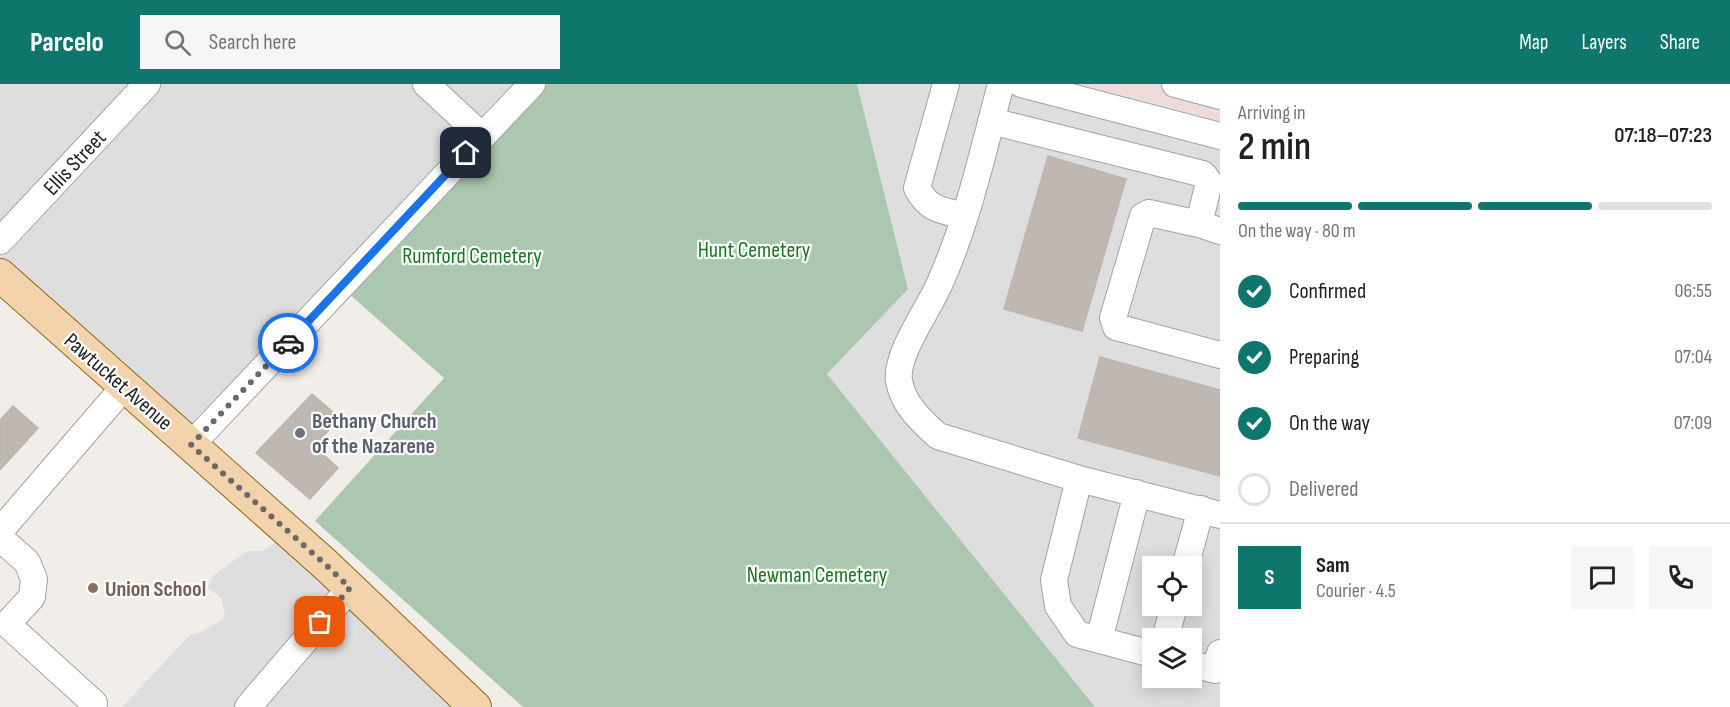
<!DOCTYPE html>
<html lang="en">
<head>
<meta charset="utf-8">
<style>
	:root { --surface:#fff; --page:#f6f6f6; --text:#222; --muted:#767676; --line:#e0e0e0; --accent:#0f766e }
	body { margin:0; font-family:"Sofia Sans Condensed",sans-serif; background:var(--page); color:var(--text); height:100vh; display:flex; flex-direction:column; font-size:22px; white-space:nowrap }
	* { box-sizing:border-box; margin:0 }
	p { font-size:20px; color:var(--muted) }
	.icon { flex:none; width:33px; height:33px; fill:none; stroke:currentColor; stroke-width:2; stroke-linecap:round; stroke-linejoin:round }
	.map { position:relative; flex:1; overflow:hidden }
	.drawer { display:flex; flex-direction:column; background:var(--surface); width:510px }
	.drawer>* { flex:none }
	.fabs { position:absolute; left:1142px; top:472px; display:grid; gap:12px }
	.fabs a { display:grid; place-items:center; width:60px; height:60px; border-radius:0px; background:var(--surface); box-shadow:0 3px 15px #0003; font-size:30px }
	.pin { position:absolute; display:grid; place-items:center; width:51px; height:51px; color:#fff; margin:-26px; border-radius:12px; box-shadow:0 3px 9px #0006 }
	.courier { position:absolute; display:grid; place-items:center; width:60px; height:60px; margin:-30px; border:4px solid #1a73e8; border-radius:50%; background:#fff; color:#222; box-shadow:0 2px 8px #0007 }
	.head em { font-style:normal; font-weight:600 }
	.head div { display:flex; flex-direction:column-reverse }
	.head { display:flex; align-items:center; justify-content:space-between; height:102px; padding:0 18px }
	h1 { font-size:39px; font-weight:600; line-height:45px }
	.bar { display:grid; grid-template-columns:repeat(4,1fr); gap:9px 6px; align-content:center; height:72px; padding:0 18px }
	.bar i { height:8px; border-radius:4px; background:var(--line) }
	.bar .current { background:var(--accent) }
	.bar p { grid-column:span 4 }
	.line { display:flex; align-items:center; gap:15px; padding:0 18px; border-top:2px solid var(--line) }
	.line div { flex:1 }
	.round { display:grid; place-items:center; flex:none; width:63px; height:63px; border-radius:0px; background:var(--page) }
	ol { padding:0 18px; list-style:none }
	li { display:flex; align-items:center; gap:18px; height:66px }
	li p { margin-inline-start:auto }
	li .icon { padding:6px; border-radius:50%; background:var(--accent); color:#fff; stroke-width:4 }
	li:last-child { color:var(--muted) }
	li i { width:33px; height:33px; border:3px solid var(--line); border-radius:50% }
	header { display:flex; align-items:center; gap:36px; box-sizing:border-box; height:84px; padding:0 30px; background:var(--accent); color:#fff }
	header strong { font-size:28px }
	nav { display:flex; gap:33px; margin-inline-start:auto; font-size:21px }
	.search { width:420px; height:54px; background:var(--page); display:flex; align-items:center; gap:15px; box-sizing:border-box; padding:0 21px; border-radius:0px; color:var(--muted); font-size:22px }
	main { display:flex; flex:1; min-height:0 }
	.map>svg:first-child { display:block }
	.residential { fill:#dfdede; fill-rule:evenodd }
	.commercial { fill:#efdbda }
	.cemetery { fill:#acc7b0 }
	.building { fill:#beb7b2; stroke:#c1b5ad; stroke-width:1.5 }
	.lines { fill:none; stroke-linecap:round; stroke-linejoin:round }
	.minor-casing { stroke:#a2a2a2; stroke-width:28 }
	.major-casing { stroke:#90630f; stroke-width:34 }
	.minor { stroke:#fff; stroke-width:26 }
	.major { stroke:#f3d3ab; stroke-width:32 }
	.done { stroke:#6a6967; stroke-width:6; stroke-dasharray:0 10.8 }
	.route { stroke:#1a73e8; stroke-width:8 }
	.worship-dot { fill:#6b7280; stroke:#fff; stroke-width:2 }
	.education-dot { fill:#8d6e63; stroke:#fff; stroke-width:2 }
	.labels { text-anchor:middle; stroke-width:4.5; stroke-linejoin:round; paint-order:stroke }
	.street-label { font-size:22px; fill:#212121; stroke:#fff }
	.park-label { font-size:22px; fill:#17771e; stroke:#fff }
	.worship-label { font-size:22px; font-weight:bold; fill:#5b616d; stroke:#fff; text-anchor:start }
	.education-label { font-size:22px; font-weight:bold; fill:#785e54; stroke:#fff; text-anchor:start }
</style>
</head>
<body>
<header>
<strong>Parcelo</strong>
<div class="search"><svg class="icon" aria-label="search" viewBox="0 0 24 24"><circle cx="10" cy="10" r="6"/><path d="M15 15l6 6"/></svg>Search here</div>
<nav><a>Map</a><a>Layers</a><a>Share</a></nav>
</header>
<main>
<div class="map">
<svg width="1220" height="623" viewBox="0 0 1220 623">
	<rect width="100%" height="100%" fill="#f1eee9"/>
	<!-- residential -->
	<path class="residential" d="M0,0H517L457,60L188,355L0,188Z
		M857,0H1079L1220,37V623H1095L827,290L908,205ZM1152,483H1191V522H1152ZM1152,555H1191V594H1152Z
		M291,448L482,623H122L190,551L199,549L222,536L225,529L221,514L207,503L214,491L247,467H262Z"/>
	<!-- commercial -->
	<path class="commercial" d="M1079,0H1220V37L1157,20Z"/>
	<!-- cemetery -->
	<path class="cemetery" d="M547,0H857L908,205L827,290L1095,623H523L315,437L444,294L348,209Z"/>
	<!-- building -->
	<path class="building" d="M1048,72L1126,95L1082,247L1004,225Z
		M1100,273L1220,306V392L1078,354Z
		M312,310L340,334L314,362L338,384L310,415L256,369Z
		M13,322L38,344L0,386V336Z"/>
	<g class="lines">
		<!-- minor casing -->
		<g class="minor-casing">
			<path id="minor" d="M426,0L482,52
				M946,0L917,104C929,127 942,126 965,132
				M1001,0C983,67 968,137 939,201C928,226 895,271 899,297C903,320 921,337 938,352L1079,395L1220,431
				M1021,0L1220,52
				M1175,0L1220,12
				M991,37L1203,90L1209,98L1199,140L1149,129L1143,132L1113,234L1116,243L1220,271
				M1199,140L1220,147
				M0,157L147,0
				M191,361L532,0
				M1079,395L1054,496L1058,522L1077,550L1152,570
				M0,447L124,303
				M0,454L27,478L34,495L32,513L7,540L94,619
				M1185,483L1201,425
				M1165,555L1174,522
				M1099,556L1137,409
				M1191,580L1215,586L1220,569
				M248,623L350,504"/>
		</g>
		<!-- major casing -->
		<g class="major-casing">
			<path id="major" d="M0,191L326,481L475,623"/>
		</g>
		<!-- minor -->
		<use href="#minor" class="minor"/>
		<!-- major -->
		<use href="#major" class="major"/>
	</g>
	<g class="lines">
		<!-- done -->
		<path class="done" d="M288,259L191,361L326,481L350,504L320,538"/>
		<!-- route -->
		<path class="route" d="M288,259L466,69"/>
	</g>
	<!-- markers -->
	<circle class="worship-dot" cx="300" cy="349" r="6"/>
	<circle class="education-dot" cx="93" cy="504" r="6"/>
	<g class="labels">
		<!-- street labels -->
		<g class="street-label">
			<text transform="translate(74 78) rotate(-47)" y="8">Ellis Street</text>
			<text transform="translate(119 297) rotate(41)" y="8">Pawtucket Avenue</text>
		</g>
		<!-- park labels -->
		<g class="park-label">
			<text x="754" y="173">Hunt Cemetery</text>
			<text x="472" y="179">Rumford Cemetery</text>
			<text x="817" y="498">Newman Cemetery</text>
		</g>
		<!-- worship labels -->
		<g class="worship-label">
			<text x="312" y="344">Bethany Church<tspan x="312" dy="25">of the Nazarene</tspan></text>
		</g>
		<!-- education labels -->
		<g class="education-label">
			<text x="105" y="512">Union School</text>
		</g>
	</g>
</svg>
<div class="fabs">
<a><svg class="icon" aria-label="locate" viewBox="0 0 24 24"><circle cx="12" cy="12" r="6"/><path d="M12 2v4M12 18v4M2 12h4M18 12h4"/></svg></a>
<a><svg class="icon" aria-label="layers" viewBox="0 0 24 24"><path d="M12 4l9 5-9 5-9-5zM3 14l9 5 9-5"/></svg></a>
</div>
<div class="pin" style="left:320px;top:538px;background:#ea580c"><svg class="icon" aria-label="bag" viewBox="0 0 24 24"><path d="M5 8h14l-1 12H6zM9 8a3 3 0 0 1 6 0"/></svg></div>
<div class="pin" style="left:466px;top:69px;background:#1f2937"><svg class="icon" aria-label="home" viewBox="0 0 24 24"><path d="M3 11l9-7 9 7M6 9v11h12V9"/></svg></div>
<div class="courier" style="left:288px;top:259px"><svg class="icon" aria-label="car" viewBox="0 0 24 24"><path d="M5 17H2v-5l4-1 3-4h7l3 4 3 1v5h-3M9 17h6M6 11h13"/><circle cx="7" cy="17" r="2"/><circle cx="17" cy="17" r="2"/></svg></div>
</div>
<section class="drawer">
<div class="head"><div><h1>2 min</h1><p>Arriving in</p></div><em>07:18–07:23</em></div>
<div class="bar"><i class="current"></i><i class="current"></i><i class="current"></i><i></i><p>On the way · 80 m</p></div>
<ol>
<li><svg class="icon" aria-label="check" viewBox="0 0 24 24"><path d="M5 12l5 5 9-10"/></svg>Confirmed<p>06:55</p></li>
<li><svg class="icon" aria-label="check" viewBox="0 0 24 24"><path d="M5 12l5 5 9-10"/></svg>Preparing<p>07:04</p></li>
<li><svg class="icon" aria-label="check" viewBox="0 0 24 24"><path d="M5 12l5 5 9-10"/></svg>On the way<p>07:09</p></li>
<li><i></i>Delivered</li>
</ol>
<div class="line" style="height:108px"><b class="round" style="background:var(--accent);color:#fff">S</b><div><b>Sam</b><p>Courier · 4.5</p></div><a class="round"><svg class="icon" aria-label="chat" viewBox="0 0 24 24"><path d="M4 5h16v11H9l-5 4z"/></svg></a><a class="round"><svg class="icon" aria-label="phone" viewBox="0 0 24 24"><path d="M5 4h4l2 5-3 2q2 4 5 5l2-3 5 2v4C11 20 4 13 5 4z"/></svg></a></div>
</section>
</main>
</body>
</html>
